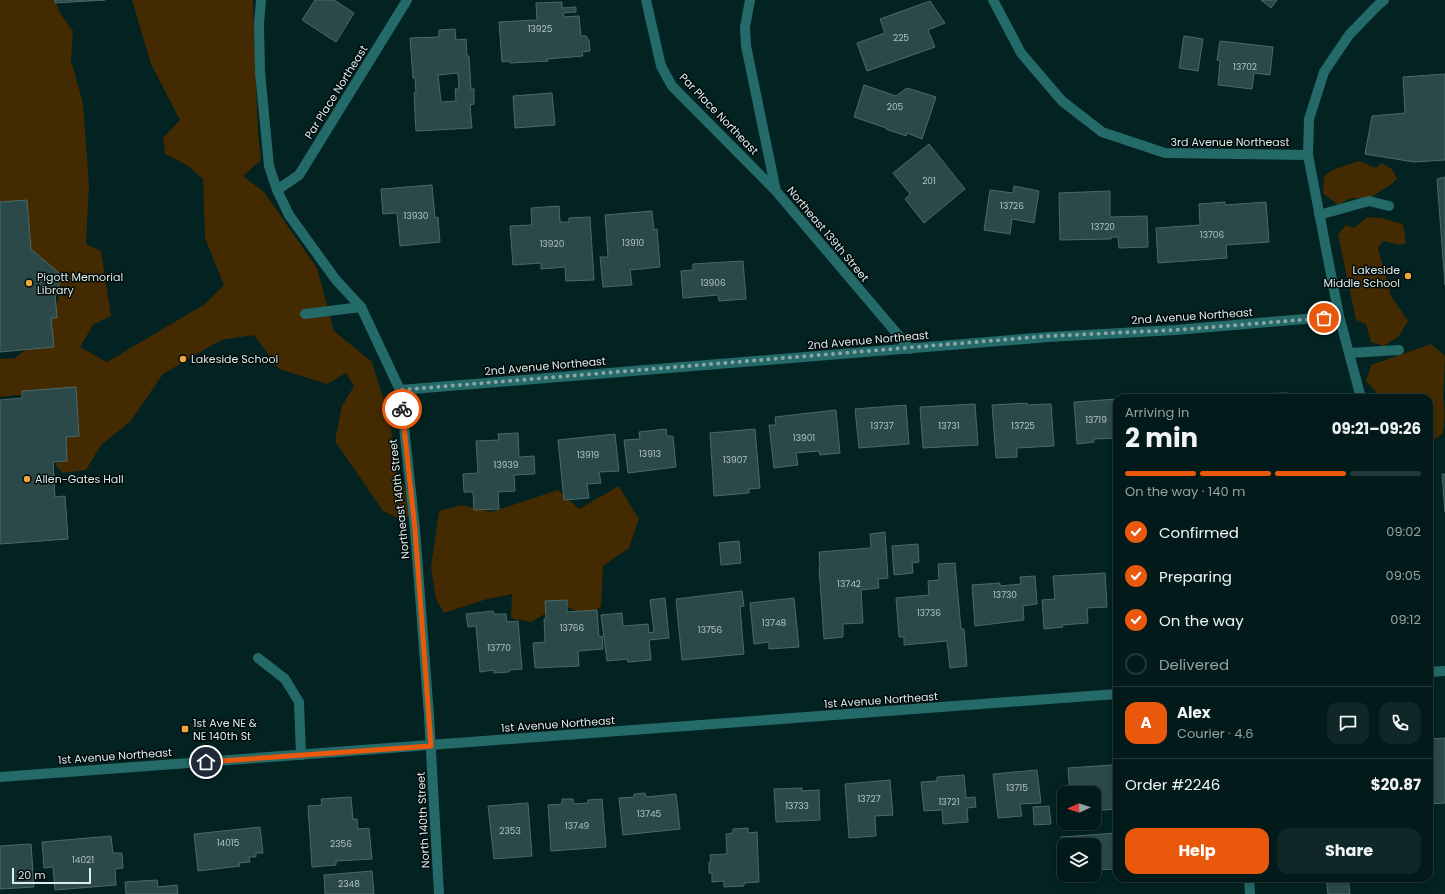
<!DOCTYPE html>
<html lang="en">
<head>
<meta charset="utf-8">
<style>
	:root { --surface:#021a1a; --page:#102727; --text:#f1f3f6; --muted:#96a1a2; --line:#233839; --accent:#ea580c }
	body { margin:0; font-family:Poppins,sans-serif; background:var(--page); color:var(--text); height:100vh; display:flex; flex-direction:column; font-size:15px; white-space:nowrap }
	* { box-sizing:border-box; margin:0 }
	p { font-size:13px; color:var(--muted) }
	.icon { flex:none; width:22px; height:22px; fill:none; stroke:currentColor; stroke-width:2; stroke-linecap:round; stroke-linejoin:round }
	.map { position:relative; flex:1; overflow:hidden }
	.side { position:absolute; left:1113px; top:394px; width:320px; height:488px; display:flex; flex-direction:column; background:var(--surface); border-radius:12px; box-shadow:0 2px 6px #0003,0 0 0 1px var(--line) }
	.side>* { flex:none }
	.needle { width:26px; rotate:266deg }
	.fabs { position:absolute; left:1057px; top:786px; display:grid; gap:8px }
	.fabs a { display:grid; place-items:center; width:44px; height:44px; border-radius:8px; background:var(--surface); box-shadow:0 2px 6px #0003,0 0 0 1px var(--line); font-size:20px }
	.scale { position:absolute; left:12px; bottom:10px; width:79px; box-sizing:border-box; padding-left:4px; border:2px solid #dbeceb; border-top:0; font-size:11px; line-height:14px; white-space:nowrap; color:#dbeceb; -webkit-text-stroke:3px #010909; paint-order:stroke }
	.pin { position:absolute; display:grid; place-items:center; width:34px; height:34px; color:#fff; margin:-17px; border:2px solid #fff; border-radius:50%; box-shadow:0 1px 4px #0007 }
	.courier { position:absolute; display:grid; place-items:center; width:40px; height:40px; margin:-20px; border:3px solid #ea580c; border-radius:50%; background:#fff; color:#222; box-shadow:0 1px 5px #0007 }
	.overview em { font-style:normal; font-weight:700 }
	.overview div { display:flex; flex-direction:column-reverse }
	.overview { display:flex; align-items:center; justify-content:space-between; height:68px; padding:0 12px }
	h1 { font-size:26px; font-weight:700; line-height:30px }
	.bar { display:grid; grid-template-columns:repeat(4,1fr); gap:6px 4px; align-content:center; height:48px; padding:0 12px }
	.bar i { height:5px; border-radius:3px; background:var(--line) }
	.bar .on { background:var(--accent) }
	.bar p { grid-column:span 4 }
	.line { display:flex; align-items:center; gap:10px; padding:0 12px; border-top:1px solid var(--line) }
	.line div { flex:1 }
	.round { display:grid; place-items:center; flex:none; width:42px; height:42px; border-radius:12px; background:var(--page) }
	ol { padding:0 12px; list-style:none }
	li { display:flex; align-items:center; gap:12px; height:44px }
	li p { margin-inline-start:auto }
	li .icon { padding:4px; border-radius:50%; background:var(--accent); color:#fff; stroke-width:4 }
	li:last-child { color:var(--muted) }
	li i { width:22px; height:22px; border:2px solid var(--line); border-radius:50% }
	.action { display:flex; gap:8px; margin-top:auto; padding:8px 12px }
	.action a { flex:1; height:46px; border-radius:12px; background:var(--accent); color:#fff; font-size:16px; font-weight:700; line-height:46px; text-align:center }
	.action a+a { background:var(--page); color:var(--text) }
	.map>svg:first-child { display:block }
	.green { fill:#442a00 }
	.building { fill:#2b4948; stroke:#4a6968; fill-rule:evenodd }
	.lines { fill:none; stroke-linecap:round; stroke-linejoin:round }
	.service { stroke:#246a69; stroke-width:10 }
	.minor { stroke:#246a69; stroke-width:10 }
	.tertiary { stroke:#246a69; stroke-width:10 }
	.done { stroke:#8fa5a5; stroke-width:4; stroke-dasharray:0 7.2 }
	.route { stroke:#ea580c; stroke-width:5 }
	.poi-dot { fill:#eea73d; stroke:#010909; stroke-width:1.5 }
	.labels { text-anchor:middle; stroke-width:3; stroke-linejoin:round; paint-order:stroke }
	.number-label { font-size:9px; fill:#afc3c2 }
	.street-label { font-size:11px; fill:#dbeceb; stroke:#010909 }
	.poi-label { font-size:11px; fill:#dbeceb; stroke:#010909; text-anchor:start }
</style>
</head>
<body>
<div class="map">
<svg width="1445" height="894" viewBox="0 0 1445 894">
	<rect width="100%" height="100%" fill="#032222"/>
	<!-- green -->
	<path class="green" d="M0,0H55L60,13L73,31L71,61L83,103L89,185L86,244L101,251L111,316L93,325L80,347L107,362L205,304L224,285L205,238L203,179L187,165L165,154L163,138L180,120L151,64L132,0H253L258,132L261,160L243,176L264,192L317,268L334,331L372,362L391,423L394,467L405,488L409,516L400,519L383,511L335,441L342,406L354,386L346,373L327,384L279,369L254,335L221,340L163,374L130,422L101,445L86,470L63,473L56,466L58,457L35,395H18L0,397V359L15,358L43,336L59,298L50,274L0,249Z
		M1359,161L1376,168L1381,163L1392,169L1397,179L1389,186L1368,199L1351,198L1338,205L1323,193L1324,176L1332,170Z
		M1367,217L1381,218L1403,224L1406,243L1400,245L1383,241L1378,248L1391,296L1408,321L1399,336L1384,346L1371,342L1366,324L1356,320L1338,235L1346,225L1354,228Z
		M1431,344L1445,356L1443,398C1445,405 1445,428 1442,434C1439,437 1433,440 1429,443V398H1377L1376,392L1366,381L1371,365Z
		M619,486L639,519L629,548L603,566L601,606L588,617L562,604L531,622L511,618L512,594L487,599L444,613L436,599L431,567L439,511L461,505L491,512L558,490L579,509Z"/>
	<!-- building -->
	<path class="building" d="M55,0H105L55,3Z
		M315,0H334L354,13L336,42L302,20Z
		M1261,0H1277L1271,8Z
		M930,1L945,23L928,30L935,47L867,71L857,43L885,33L880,19Z
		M562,2V8L576,7V12L563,13L564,17L579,16L581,36H586L589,40L590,51L582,52L583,56L547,59L548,61L510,63V61L502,62L499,22L537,20L536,3Z
		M455,29L456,40L466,39L467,56H469L471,89H474V104L470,105L472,128L416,131L414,93H416L415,78H413L410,38L439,37V30ZM458,73L459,89H455L456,101L441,102L438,75Z
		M1184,36L1203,39L1198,71L1179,68Z
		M1220,41L1273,47L1270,75L1254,73L1252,89L1218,85L1220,61L1217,60Z
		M1445,74V160L1414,162L1365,154L1372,116L1405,113L1403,77Z
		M864,85L896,96L907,88L936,97L922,139L907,133L906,136L886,129V128L854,117Z
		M552,93L555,125L515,128L513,96Z
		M929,144L965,189L924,223L905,199L910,194L893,173Z
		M1445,177V285L1437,179Z
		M432,185L435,218L438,217L440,242L400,246L397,213L383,214L381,189Z
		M1014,186L1039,191L1034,223L1012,219L1010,234L984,230L990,190L1013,193Z
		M1110,191V217L1147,216L1148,247L1119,248L1118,237H1111V239L1060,240L1059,193Z
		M27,200L31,249L58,272L60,294H55L57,318H51L54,347L0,352V202Z
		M1225,202V205L1266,202L1269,242L1226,245L1227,258L1158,263L1156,228L1200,225L1199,204Z
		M559,206L560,222H569V218L590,217L594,280L566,281L565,267L541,269V263L513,265L510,226L532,225L531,208Z
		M652,211L654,230L657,229L660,267L630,270L632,285L603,287L600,257H608L605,215Z
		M743,261L746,299L719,301L718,295L683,298L681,271L693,270V264Z
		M76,387L79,436L66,437L67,461L53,462L55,497L65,496L68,539L0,544V400L22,398V391Z
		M1288,393L1289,398H1251V394Z
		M1176,395L1177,398H1140V397Z
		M1117,399V438L1094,439V442L1077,444L1074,402Z
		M1027,403V405L1051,404L1054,446L1017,448V457L996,458L992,405Z
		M975,404L978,445L923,448L920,407Z
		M906,405L909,444L859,448L855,409Z
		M836,410L840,453L820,455L819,451L796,453L798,465L774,468L769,425H776L775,417Z
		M666,429L667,436H673L676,467L628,473L624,440L640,439L639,432Z
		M755,429L760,488L749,489V493L714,496L710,433Z
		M518,433L519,457L534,456L535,474L514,475L515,491L498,492L499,509L474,510L473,492H464L463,474L478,473L476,441L499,440L498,434Z
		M615,434L619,471L599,472L601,483L587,484L589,498L564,500L558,440Z
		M1442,474H1445V512Z
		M885,532L888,578L878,579L879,588L861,590L863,623L843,624V637L824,639L819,567L820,566L819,552L871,548L870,534Z
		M739,541L741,563L721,565L719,543Z
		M918,544L919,562L912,563L913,573L894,575L892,546Z
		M955,563L961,629H964L967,666L950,668L947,641L904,645V637H899L896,598L929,595L928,581L939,580L938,564Z
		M1114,569H1117V596L1116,597Z
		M1105,573L1107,607L1087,608L1088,623L1062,625L1063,627L1044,629L1042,600L1055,599L1053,576Z
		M1035,576L1037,604L1023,606L1024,620L975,626L972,585L1000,583V586L1021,584L1020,577Z
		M742,591L744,606L740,607L744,654L682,660L676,599Z
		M665,598L669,638L649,640L651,660L628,662L627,659L607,661L601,615L622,613L623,626L648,624L649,633L654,632L650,600Z
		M794,598L799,647L769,649V642L754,644L750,603Z
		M567,600V612L597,610L599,637L602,636L603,649L578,651L579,666L535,668L533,643L545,642L544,619H546L545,601Z
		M493,611L494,614H506L507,622L518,621L522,669L509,670V672L494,673V670L480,672L476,626L468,627L466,614Z
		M1445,738V803L1429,804V773H1432V768L1429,769V739Z
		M1112,765L1115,809L1094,811V793H1070L1068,768Z
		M1037,770L1041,803L1020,804L1022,816L998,818L993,774Z
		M964,775L966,798L975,797L976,807L967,808L968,822L943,824L942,810L924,811L921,782L937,781V777Z
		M890,780L893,815L875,816L876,836L849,838L845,784Z
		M802,788V791L819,790L820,820L776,822L774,789Z
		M645,793L646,797L676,794L680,829L623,835L619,798L634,797V794Z
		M351,797L353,819H357L358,829L369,828L372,859L336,861V865L312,867L308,806L322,805L321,799Z
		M562,799H573L574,804L588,803V800L602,799L606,847L551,851L548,805L562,804Z
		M528,803L532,856L494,859L488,806Z
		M1049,806L1051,824L1034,825L1033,807Z
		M260,827L263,853H256V857H249L250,862L239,863L240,866L198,871L194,834Z
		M748,828V833L757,832L759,882L744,883V886L724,887V881L712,882V873H709V862H711L710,855L727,854L726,834L733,833V829Z
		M1117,833V869L1094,870V845H1064V873L1061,837Z
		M111,836L113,853H122L123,868L115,869L116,885L55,890L53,867L44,868L42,842Z
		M31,844L34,887L0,889V846Z
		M372,871L374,894H325L324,875Z
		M1326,878H1348L1350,894H1328Z
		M157,880L158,887L177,885L178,894H126L125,882Z"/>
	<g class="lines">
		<!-- service -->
		<path class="service" d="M1319,215L1369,201L1389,206
			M305,314L361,307
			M1349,353L1399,350
			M258,658L285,679L299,702L301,755"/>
		<!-- minor -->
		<path class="minor" d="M261,0L259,24L260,72L269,166L277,190L289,215L336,280L361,307L400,390L415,529L429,716L439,894
			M646,0L661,66L672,86L776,191
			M750,0L745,27L746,46L776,191L910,349
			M993,0L1021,53L1062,101L1102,132L1165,153L1308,155
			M277,190L299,175L407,0
			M400,390L1048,337L1176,330L1339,316
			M1361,398L1339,316L1308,155L1309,119L1324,72L1349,35L1377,6L1384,0
			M1249,878L1250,894"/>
		<!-- tertiary -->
		<path class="tertiary" d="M1429,672L1445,671
			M0,777L1117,694"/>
	</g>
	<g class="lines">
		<!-- done -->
		<path class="done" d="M402,409L400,390L1048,336L1176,330L1324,318"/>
		<!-- route -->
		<path class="route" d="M206,762L431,746L415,529L402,409"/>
	</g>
	<!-- markers -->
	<g class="poi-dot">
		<circle cx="1408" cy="276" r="4"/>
		<circle cx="29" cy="283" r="4"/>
		<circle cx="183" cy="359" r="4"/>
		<circle cx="27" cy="479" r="4"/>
		<rect x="181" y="725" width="8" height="8" rx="2"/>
	</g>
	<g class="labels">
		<!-- number labels -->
		<g class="number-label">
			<text x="540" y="32">13925</text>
			<text x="901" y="41">225</text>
			<text x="1245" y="70">13702</text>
			<text x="895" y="110">205</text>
			<text x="929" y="184">201</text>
			<text x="1012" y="209">13726</text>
			<text x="416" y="219">13930</text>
			<text x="1103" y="230">13720</text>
			<text x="1212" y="238">13706</text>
			<text x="633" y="246">13910</text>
			<text x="552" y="247">13920</text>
			<text x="713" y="286">13906</text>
			<text x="1096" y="423">13719</text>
			<text x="882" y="429">13737</text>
			<text x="949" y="429">13731</text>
			<text x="1023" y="429">13725</text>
			<text x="804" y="441">13901</text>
			<text x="650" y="457">13913</text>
			<text x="588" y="458">13919</text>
			<text x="735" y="463">13907</text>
			<text x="506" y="468">13939</text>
			<text x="849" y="587">13742</text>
			<text x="1005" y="598">13730</text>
			<text x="929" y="616">13736</text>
			<text x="774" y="626">13748</text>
			<text x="572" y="631">13766</text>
			<text x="710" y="633">13756</text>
			<text x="499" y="651">13770</text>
			<text x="1017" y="791">13715</text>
			<text x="869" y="802">13727</text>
			<text x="949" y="805">13721</text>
			<text x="797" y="809">13733</text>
			<text x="649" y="817">13745</text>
			<text x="577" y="829">13749</text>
			<text x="510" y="834">2353</text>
			<text x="228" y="846">14015</text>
			<text x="341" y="847">2356</text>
			<text x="83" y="863">14021</text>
			<text x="349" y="887">2348</text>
		</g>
		<!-- street labels -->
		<g class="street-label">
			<text transform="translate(336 92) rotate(-58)" y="4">Par Place Northeast</text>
			<text transform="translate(719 114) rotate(46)" y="4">Par Place Northeast</text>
			<text x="1230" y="146">3rd Avenue Northeast</text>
			<text transform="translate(828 234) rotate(50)" y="4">Northeast 139th Street</text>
			<text transform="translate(1192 316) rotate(-4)" y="4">2nd Avenue Northeast</text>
			<text transform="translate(868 340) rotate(-5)" y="4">2nd Avenue Northeast</text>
			<text transform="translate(545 366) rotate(-5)" y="4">2nd Avenue Northeast</text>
			<text transform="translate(399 499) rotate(-96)" y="4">Northeast 140th Street</text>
			<text transform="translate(881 700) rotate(-4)" y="4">1st Avenue Northeast</text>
			<text transform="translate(558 724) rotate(-4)" y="4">1st Avenue Northeast</text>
			<text transform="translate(115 756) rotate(-4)" y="4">1st Avenue Northeast</text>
			<text transform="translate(423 820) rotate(-93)" y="4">North 140th Street</text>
		</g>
		<!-- poi labels -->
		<g class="poi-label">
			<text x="1400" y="274" text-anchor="end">Lakeside<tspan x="1400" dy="13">Middle School</tspan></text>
			<text x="37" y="281">Pigott Memorial<tspan x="37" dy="13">Library</tspan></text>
			<text x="191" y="363">Lakeside School</text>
			<text x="35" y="483">Allen-Gates Hall</text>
			<text x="193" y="727">1st Ave NE &amp;<tspan x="193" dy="13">NE 140th St</tspan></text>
		</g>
	</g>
</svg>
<div class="fabs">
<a><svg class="needle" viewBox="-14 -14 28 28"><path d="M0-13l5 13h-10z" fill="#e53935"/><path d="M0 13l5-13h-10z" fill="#96a1a2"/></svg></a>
<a><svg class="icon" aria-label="layers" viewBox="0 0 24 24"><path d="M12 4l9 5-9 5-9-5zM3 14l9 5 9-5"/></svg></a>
</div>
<div class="scale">20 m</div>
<div class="pin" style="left:1324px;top:318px;background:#ea580c"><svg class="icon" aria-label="bag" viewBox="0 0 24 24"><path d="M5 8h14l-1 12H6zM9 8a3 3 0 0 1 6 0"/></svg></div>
<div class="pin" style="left:206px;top:762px;background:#1f2937"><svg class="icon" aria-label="home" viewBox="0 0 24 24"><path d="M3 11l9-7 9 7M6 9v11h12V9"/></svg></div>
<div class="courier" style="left:402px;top:409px"><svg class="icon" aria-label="bike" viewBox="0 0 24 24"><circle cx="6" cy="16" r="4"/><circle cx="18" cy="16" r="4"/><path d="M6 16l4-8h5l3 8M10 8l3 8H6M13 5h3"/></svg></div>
<section class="side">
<div class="overview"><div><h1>2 min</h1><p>Arriving in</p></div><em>09:21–09:26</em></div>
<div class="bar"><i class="on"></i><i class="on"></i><i class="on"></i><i></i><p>On the way · 140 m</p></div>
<ol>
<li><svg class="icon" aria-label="check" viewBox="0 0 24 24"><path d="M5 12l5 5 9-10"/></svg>Confirmed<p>09:02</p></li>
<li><svg class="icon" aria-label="check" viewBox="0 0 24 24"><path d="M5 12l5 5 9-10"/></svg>Preparing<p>09:05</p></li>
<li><svg class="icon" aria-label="check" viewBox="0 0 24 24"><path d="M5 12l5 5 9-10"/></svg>On the way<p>09:12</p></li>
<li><i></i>Delivered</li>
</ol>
<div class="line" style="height:72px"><b class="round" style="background:var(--accent);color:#fff">A</b><div><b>Alex</b><p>Courier · 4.6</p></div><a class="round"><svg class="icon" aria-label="chat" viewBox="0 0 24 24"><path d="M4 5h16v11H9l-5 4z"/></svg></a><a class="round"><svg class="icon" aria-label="phone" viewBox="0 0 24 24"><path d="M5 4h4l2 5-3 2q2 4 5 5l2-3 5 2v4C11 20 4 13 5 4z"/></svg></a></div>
<div class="line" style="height:52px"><div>Order #2246</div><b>$20.87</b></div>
<div class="action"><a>Help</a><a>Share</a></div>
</section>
</div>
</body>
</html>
